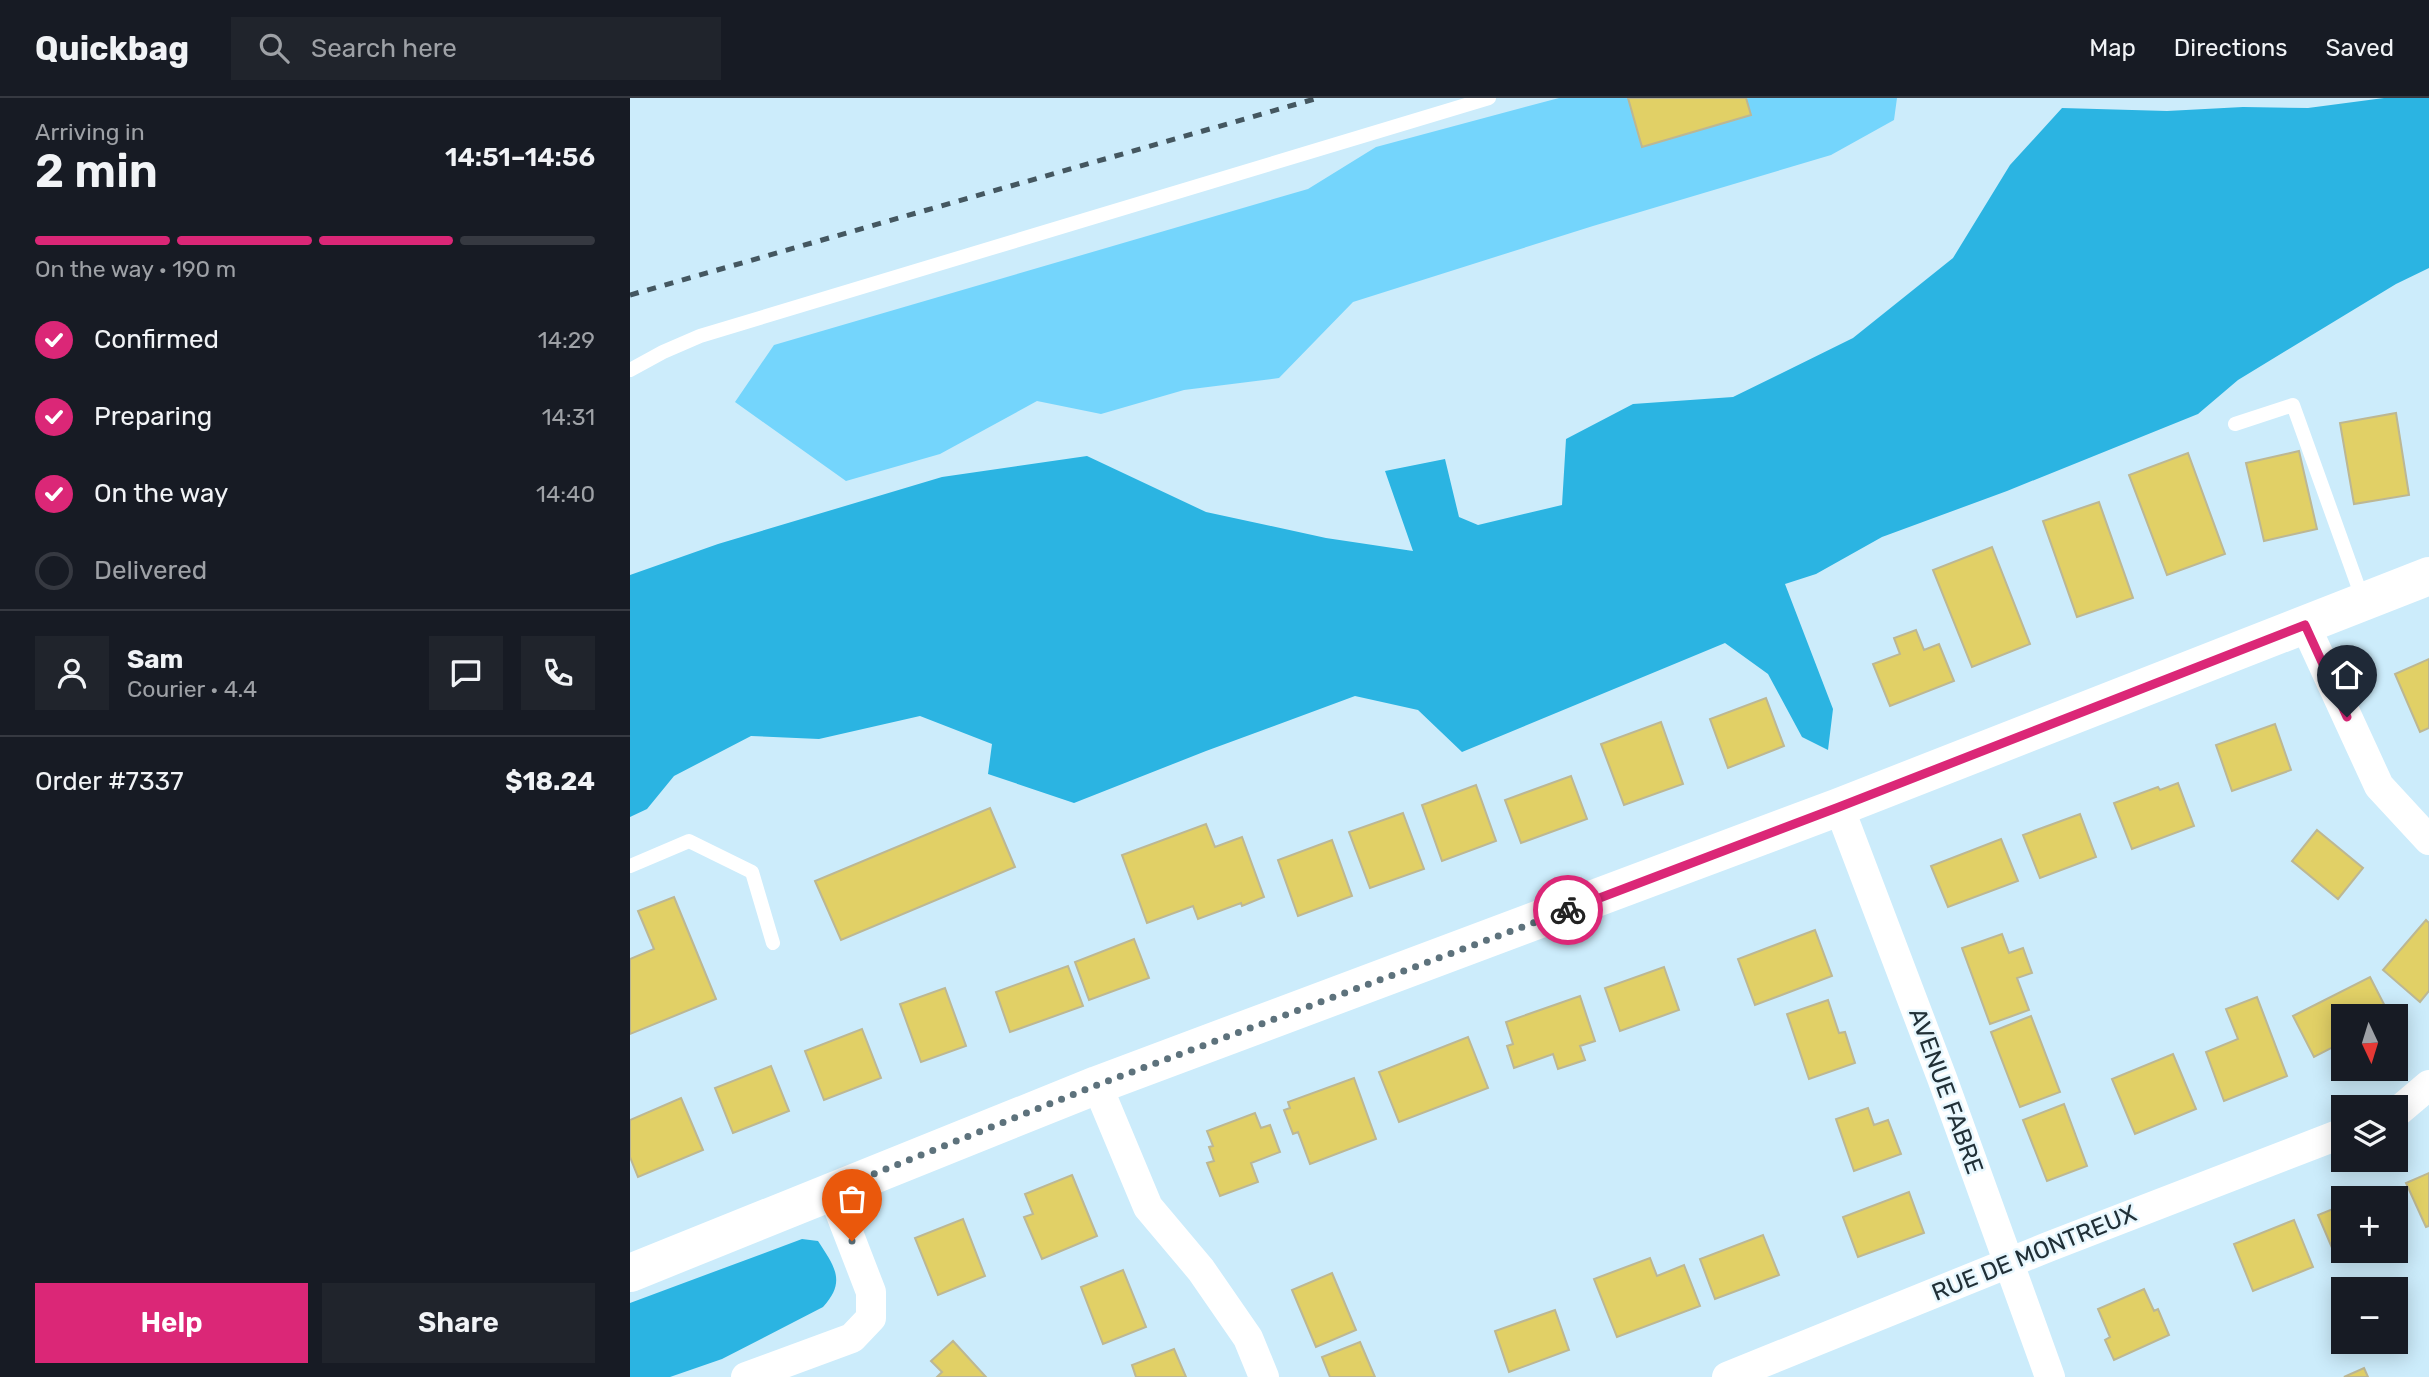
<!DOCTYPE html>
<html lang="en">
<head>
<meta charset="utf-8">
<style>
	:root { --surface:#171b24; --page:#20242c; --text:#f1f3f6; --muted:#9ea1a6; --line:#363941; --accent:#db2777 }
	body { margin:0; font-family:Rubik,sans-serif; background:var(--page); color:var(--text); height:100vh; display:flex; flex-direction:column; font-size:26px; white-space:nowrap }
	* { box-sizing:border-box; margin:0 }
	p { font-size:23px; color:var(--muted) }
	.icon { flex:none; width:38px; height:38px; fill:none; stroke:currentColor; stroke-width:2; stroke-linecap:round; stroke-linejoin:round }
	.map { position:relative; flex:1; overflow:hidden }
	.drawer { display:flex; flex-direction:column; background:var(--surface); width:630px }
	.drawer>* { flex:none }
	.needle { width:46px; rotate:176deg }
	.fabs { position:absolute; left:1701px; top:906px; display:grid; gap:14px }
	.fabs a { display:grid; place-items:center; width:77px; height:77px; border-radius:0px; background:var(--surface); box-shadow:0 4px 18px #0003; font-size:35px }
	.pin { position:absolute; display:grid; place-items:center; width:60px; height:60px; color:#fff; margin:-72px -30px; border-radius:50% 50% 50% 0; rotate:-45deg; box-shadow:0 0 7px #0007 }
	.pin .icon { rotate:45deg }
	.courier { position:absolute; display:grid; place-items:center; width:70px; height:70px; margin:-35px; border:5px solid #db2777; border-radius:50%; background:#fff; color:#222; box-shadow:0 2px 9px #0007 }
	.head em { font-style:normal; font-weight:600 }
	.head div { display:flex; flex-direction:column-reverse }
	.head { display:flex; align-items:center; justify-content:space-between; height:119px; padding:0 35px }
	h1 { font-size:46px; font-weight:600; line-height:52px }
	.bar { display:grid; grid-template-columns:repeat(4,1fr); gap:10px 7px; align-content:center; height:84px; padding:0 35px }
	.bar i { height:9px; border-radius:5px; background:var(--line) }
	.bar .current { background:var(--accent) }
	.bar p { grid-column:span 4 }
	.line { display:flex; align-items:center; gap:18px; padding:0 35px; border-top:2px solid var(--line) }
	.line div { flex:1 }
	.round { display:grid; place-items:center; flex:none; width:74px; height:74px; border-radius:0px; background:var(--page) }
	ol { padding:0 35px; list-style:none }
	li { display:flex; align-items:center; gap:21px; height:77px }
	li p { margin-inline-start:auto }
	li .icon { padding:7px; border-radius:50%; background:var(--accent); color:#fff; stroke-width:4 }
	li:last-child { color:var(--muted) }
	li i { width:38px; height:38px; border:4px solid var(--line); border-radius:50% }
	.action { display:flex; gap:14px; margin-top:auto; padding:14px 35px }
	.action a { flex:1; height:80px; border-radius:0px; background:var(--accent); color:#fff; font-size:28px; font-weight:600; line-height:80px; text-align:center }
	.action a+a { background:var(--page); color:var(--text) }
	header { display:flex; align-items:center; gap:42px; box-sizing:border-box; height:98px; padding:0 35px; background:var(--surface); border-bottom:2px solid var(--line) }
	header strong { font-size:33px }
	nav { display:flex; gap:38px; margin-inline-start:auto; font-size:24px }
	.search { width:490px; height:63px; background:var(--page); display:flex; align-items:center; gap:18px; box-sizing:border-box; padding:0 24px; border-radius:0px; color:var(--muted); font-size:26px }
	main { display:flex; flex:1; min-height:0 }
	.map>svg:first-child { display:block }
	.green { fill:#74d5fc }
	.forest { fill:#2bb4e2 }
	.building { fill:#e1d066; stroke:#bcb794; stroke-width:2 }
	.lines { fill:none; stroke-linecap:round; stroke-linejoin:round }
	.lane { stroke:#fff; stroke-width:14 }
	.street { stroke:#fff; stroke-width:30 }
	.secondary { stroke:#fff; stroke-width:38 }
	.rail { stroke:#445760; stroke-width:5; stroke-dasharray:9 9; stroke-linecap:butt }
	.done { stroke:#5d727c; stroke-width:7; stroke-dasharray:0 12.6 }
	.route { stroke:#db2777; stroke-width:9 }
	.labels { text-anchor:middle; stroke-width:5; stroke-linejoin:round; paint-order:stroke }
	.street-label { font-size:24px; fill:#213037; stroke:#e7f7fe }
</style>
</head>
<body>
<header>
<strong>Quickbag</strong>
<div class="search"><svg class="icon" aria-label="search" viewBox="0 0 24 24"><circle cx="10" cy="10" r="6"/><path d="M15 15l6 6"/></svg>Search here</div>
<nav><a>Map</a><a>Directions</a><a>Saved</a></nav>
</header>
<main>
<section class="drawer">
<div class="head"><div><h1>2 min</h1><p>Arriving in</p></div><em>14:51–14:56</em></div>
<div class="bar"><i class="current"></i><i class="current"></i><i class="current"></i><i></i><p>On the way · 190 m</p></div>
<ol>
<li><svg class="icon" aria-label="check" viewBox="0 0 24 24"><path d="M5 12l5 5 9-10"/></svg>Confirmed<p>14:29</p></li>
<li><svg class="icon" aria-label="check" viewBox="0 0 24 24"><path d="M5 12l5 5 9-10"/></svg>Preparing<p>14:31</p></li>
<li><svg class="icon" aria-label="check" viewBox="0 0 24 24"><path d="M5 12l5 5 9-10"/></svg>On the way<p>14:40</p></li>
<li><i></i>Delivered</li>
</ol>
<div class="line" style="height:126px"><a class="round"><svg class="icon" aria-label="person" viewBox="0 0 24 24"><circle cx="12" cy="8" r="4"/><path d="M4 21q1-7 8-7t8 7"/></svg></a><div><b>Sam</b><p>Courier · 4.4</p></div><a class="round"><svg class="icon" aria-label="chat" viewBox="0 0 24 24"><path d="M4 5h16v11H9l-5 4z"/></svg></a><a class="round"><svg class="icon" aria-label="phone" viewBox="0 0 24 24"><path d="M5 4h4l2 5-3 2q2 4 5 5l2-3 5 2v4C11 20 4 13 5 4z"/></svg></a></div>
<div class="line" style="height:91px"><div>Order #7337</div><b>$18.24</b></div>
<div class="action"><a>Help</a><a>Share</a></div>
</section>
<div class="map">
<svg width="1799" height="1279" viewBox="0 0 1799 1279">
	<rect width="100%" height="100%" fill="#ccecfb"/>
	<!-- green -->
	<path class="green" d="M929,0H1267L1264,22L1201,57L963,128L723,204L649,280L554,292L471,316L407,303L310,356L216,383L105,304L144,247L678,91L746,49Z"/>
	<!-- forest -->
	<path class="forest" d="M1754,0H1799V170L1766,186L1608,282L1568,316L1377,393L1252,439L1186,476L1155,486L1203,611L1198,652L1172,639L1138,576L1095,545L832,654L788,612L725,598L576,653L444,705L358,676L362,646L290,618L189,641L121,638L44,678L17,711L0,719V477L88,446L312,379L457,358L576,414L696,440L783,453L755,373L815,361L829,419L848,427L932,407L936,341L1003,306L1103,299L1223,240L1323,160L1380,67L1432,10L1537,13L1613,9L1678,10Z
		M172,1141L188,1143C204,1168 217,1183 193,1209L92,1261L40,1279H0V1205Z"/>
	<!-- building -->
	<path class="building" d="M998,0H1116L1121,17L1012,49Z
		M1766,315L1779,397L1724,406L1710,325Z
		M1669,353L1687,431L1634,443L1616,365Z
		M1558,355L1595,456L1537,477L1499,377Z
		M1469,404L1503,500L1447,519L1413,423Z
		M1362,449L1400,546L1342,569L1303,472Z
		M1286,532L1294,552L1309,546L1324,583L1260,608L1243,566L1270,556L1264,540Z
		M1799,561V630L1790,634L1765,576Z
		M1136,600L1154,648L1098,670L1080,621Z
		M1031,624L1053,686L994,707L971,646Z
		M1645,626L1661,672L1602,693L1586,647Z
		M941,678L957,721L891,745L875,702Z
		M1548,685L1564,728L1502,751L1484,705L1528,689L1530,692Z
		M846,687L866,743L812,763L792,707Z
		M360,710L385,769L211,842L185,783Z
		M773,715L794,771L740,790L719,734Z
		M1450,716L1466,759L1410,780L1393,737Z
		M576,726L585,749L612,739L634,799L612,808L611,805L568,821L563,808L517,825L492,757Z
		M1687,732L1733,770L1708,801L1662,763Z
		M1371,741L1388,783L1318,809L1301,768Z
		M702,742L722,798L668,818L648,762Z
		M44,799L86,901L0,936V861L24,851L8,813Z
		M1796,822L1799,825V893L1790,904L1753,872Z
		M1185,832L1202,878L1125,907L1108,861Z
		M1372,836L1379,855L1393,850L1402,875L1387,880L1399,912L1360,926L1332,850Z
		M504,841L519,880L459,902L445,864Z
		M438,868L453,908L380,934L366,894Z
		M1034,869L1049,912L990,933L975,890Z
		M1740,879L1758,914L1748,919H1713V944L1684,959L1663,918Z
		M315,890L336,948L291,964L270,906Z
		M950,898L965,943L950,948L955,962L928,971L923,956L884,970L877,948L883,946L876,924Z
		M1627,899L1657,978L1594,1003L1576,954L1608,941L1596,911Z
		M1198,902L1209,935L1215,934L1225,965L1179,981L1157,916Z
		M1401,918L1430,994L1390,1009L1361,934Z
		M232,931L251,980L194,1002L175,953Z
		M838,939L858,990L769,1024L749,974Z
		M1543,956L1566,1011L1505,1036L1482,981Z
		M141,968L159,1013L103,1035L85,990Z
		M724,980L746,1041L680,1066L668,1034L663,1036L654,1012L660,1010L658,1004Z
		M51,1000L73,1052L8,1079L0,1059V1022Z
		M1434,1006L1457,1068L1417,1083L1393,1022Z
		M1238,1010L1244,1027L1258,1022L1271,1056L1224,1073L1206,1021Z
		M625,1015L631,1030L640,1027L650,1054L621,1065L628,1084L590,1098L577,1065L584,1063L579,1049L583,1048L577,1033Z
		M1799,1075V1128L1796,1129L1776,1085Z
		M442,1077L467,1138L412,1161L394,1119L403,1116L395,1096Z
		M1750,1091L1754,1101H1727Z
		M1279,1094L1294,1135L1228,1159L1213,1119Z
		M1713,1107L1714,1153L1705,1157L1688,1117Z
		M333,1121L355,1178L308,1197L285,1140Z
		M1664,1122L1683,1169L1623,1193L1604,1146Z
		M1133,1137L1149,1177L1085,1201L1070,1161Z
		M1020,1160L1027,1178L1054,1167L1070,1208L987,1239L964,1181Z
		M493,1172L516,1229L473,1246L451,1189Z
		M702,1175L726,1232L686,1249L662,1192Z
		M1514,1191L1524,1213L1528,1211L1539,1237L1484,1262L1475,1242L1480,1239L1468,1211Z
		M925,1212L939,1252L879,1274L865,1233Z
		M323,1243L356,1279H307L312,1274L301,1263Z
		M730,1244L745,1279H700L692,1259Z
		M544,1251L556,1279H506L502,1267Z
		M1734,1270L1738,1279H1714Z"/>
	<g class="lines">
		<!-- lane -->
		<path class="lane" d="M0,272L33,254L70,238L859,0
			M1605,326L1663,307L1733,502
			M0,768L59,743L122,774L143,845"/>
		<!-- street -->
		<path class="street" d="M1675,527L1749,688L1799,742
			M1209,709L1312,980L1420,1279
			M467,987L518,1109L571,1172L618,1240L634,1279
			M1766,1015L1799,987
			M116,1279L222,1240L241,1220V1194L202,1093
			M1097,1279L1418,1149L1713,1035"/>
		<!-- secondary -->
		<path class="secondary" d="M0,1175L467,987L1209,709L1799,478"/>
		<!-- rail -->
		<path class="rail" d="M0,197L688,0"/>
	</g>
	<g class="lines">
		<!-- done -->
		<path class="done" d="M222,1143L201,1093L467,987L938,812"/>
		<!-- route -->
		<path class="route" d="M938,812L1209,709L1675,527L1717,619"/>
	</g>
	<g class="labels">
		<!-- street labels -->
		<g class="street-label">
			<text transform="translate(1316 993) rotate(70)" y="8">AVENUE FABRE</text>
			<text transform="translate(1404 1155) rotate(-22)" y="8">RUE DE MONTREUX</text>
		</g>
	</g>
</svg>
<div class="fabs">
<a><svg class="needle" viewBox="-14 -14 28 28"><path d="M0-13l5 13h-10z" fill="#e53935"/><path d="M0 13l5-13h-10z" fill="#9ea1a6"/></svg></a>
<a><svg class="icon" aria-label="layers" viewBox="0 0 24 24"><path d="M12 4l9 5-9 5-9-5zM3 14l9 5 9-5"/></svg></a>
<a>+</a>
<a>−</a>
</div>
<div class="pin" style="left:222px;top:1143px;background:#ea580c"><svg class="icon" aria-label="bag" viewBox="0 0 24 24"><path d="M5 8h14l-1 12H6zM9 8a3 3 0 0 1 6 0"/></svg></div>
<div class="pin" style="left:1717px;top:619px;background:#1f2937"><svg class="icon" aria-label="home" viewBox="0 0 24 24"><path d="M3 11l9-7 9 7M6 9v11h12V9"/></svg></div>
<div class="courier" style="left:938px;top:812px"><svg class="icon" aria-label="bike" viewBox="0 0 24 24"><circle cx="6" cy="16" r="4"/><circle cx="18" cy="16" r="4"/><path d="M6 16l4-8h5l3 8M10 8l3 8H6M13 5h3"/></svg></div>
</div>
</main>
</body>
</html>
